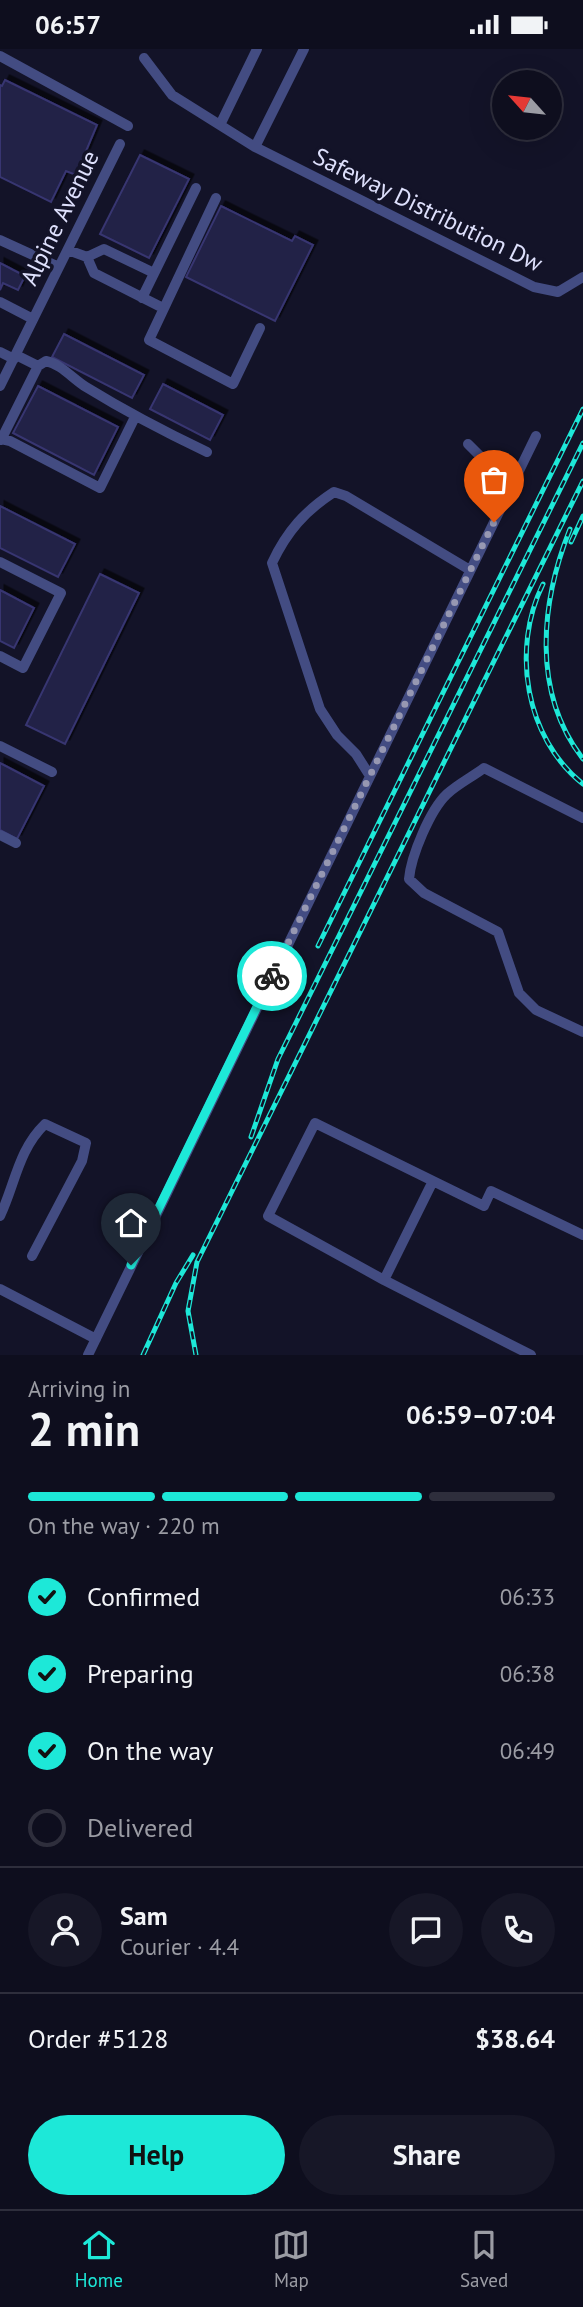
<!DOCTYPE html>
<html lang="en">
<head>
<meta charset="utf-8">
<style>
	:root { --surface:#0e0e1e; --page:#171727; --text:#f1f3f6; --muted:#9b9ca4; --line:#2e2e3c; --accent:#1de8d8 }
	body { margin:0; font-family:"PT Sans",sans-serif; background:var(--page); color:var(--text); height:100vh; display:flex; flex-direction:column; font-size:26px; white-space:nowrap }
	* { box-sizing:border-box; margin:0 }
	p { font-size:23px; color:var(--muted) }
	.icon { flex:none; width:38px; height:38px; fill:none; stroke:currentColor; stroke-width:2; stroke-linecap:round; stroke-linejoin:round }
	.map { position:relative; height:1306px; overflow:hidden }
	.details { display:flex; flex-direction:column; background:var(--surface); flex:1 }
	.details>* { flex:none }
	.needle { width:46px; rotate:297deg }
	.controls { position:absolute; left:492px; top:21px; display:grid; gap:14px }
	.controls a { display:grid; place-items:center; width:70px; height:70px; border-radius:50%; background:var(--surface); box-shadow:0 7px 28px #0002,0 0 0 2px var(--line); font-size:35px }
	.pin { position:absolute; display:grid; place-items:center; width:60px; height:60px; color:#fff; margin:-72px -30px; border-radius:50% 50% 50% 0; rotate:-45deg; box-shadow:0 0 7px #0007 }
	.pin .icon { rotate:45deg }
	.courier { position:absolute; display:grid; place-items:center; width:70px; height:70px; margin:-35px; border:5px solid #1de8d8; border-radius:50%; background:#fff; color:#222; box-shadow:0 2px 9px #0007 }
	.head em { font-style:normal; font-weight:800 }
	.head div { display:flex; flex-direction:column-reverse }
	.head { display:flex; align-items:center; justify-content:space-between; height:119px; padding:0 28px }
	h1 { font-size:46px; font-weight:800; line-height:52px }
	.bar { display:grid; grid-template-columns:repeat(4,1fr); gap:10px 7px; align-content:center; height:84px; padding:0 28px }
	.bar i { height:9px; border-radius:5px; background:var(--line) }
	.bar .on { background:var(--accent) }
	.bar p { grid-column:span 4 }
	.line { display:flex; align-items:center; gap:18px; padding:0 28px; border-top:2px solid var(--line) }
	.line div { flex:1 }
	.round { display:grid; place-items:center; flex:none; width:74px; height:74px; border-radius:37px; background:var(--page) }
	ol { padding:0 28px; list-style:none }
	li { display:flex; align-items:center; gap:21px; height:77px }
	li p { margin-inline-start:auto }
	li .icon { padding:7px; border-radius:50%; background:var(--accent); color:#111; stroke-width:4 }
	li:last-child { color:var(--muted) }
	li i { width:38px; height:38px; border:4px solid var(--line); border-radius:50% }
	.button { display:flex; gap:14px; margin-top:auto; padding:14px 28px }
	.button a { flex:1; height:80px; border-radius:42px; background:var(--accent); color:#111; font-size:28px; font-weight:800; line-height:80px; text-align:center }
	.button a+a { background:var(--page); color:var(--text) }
	.status { display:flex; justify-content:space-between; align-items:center; height:49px; padding:0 35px; background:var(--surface); direction:ltr }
	.status svg { height:19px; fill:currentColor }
	.tab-bar { display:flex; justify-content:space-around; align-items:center; height:98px; border-top:2px solid var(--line); background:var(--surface); font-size:19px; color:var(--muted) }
	.tab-bar a { display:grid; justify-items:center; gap:4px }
	.tab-bar .on { color:var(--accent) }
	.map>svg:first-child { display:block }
	.building { fill:#222147; stroke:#373671; stroke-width:2; filter:url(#shadow) }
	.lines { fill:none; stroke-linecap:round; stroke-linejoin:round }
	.minor { stroke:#434c82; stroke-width:10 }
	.rail-casing { stroke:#1de8d8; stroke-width:5 }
	.rail { stroke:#131328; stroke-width:2.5; stroke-dasharray:8; stroke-linecap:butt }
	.done { stroke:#9798b2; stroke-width:7; stroke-dasharray:0 12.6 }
	.route { stroke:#1de8d8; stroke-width:9 }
	.labels { text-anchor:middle; stroke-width:7; stroke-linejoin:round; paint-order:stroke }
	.street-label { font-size:24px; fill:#dee0fc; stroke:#131328 }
</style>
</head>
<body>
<div class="status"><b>06:57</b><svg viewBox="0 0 49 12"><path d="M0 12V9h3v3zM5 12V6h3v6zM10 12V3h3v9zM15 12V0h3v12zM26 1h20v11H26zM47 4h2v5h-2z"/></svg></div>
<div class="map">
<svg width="583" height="1306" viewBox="0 0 583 1306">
	<defs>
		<filter id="shadow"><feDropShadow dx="4.5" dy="-4.5" stdDeviation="0" flood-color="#0009"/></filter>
	</defs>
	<rect width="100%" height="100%" fill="#131328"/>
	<!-- building -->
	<path class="building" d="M5,31L97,76L76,126L66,122L51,153L0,128V36L2,37Z
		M140,106L189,130L149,209L100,185Z
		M221,157L292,192L295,187L313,196L275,272L186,228Z
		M0,214L25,227L18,241L3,234L0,241Z
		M64,285L144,326L132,349L52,308Z
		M163,335L223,366L210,391L150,360Z
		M38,337L118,378L94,426L13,384Z
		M0,457L75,495L58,528L0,499Z
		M100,525L139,544L65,695L26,676Z
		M0,541L34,559L14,599L0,592Z
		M0,714L44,737L17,790L0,781Z"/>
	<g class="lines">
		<!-- minor -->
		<path class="minor" d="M0,7L128,77
			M144,9L172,46L255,98L534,238L558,243L583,228
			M220,76L257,0
			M255,98L304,0
			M216,149L149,291L233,335L260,279
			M0,191L59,218
			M68,201L87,208L94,224L163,259
			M87,208L104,200L154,224
			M142,249L196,139
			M0,253L33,270
			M0,303L14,310
			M16,306L38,317L46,312C61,315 73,330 86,338C125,362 165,383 207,403
			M0,337L120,95
			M0,390L10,392L100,439L135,368
			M1,391L38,317
			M468,395L480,407L517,425
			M0,513L61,544L23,619L0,607
			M0,697L52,723
			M370,727L356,705L337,686L320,660L272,514C287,482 305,462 334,443L346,447L470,521
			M583,769L484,719C472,728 458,735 447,745C430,761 411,807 409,830L424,844L498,883L519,944L536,961L583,983
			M0,786L16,794
			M0,1167C15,1136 18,1101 45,1075L86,1094L82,1112L32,1207
			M384,1231L268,1167L315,1074L433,1132
			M0,1240L96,1290
			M88,1306L536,387
			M531,1306L384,1231L433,1132L484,1157L491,1142L583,1186"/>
		<!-- rail casing -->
		<g class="rail-casing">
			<path id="rail" d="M570,480C541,553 531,643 583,710
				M571,493L583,467
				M543,535C511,600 525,689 583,735
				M318,897L583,360
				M251,1088L278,1010L583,394
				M143,1306L176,1234L193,1206
				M196,1306L188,1262L197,1213L583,432"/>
		</g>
		<!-- rail -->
		<use href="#rail" class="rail"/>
	</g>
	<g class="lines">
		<!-- done -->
		<path class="done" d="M272,927L494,473"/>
		<!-- route -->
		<path class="route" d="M131,1216L272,927"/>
	</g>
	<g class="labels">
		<!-- street labels -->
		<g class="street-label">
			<text transform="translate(428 161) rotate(26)" y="8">Safeway Distribution Dw</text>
			<text transform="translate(60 169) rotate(-64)" y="8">Alpine Avenue</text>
		</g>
	</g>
</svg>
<div class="controls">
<a><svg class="needle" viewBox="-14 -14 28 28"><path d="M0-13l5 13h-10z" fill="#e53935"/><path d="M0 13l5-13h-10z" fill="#9b9ca4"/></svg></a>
</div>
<div class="pin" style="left:494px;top:473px;background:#ea580c"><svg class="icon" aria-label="bag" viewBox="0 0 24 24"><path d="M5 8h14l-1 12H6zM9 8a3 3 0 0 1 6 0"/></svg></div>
<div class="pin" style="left:131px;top:1216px;background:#1f2937"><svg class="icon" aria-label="home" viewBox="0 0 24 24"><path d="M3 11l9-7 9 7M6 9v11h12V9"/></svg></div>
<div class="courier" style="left:272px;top:927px"><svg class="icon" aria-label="bike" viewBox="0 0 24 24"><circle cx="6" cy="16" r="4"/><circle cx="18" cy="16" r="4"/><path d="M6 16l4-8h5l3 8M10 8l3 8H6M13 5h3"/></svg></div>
</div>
<section class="details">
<div class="head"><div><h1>2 min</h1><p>Arriving in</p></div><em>06:59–07:04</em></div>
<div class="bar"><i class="on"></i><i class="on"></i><i class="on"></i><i></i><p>On the way · 220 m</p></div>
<ol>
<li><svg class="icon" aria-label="check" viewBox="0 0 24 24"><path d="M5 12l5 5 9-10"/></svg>Confirmed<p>06:33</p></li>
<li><svg class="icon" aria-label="check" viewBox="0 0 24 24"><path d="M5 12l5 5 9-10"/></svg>Preparing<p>06:38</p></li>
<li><svg class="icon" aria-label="check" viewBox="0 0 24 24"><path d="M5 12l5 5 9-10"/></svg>On the way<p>06:49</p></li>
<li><i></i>Delivered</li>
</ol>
<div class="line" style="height:126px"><a class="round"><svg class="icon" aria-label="person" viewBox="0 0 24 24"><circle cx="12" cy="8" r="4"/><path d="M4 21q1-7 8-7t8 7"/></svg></a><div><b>Sam</b><p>Courier · 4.4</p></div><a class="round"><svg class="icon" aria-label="chat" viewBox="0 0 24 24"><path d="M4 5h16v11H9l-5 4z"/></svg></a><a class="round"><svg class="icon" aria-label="phone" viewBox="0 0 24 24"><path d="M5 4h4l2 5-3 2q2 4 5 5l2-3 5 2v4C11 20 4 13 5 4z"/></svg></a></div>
<div class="line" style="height:91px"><div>Order #5128</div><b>$38.64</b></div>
<div class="button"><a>Help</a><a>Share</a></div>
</section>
<nav class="tab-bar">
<a class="on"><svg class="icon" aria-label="home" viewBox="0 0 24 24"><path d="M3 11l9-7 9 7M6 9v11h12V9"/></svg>Home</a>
<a><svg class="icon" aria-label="map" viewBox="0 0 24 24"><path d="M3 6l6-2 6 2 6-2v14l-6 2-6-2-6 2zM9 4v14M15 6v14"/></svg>Map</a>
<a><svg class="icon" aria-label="saved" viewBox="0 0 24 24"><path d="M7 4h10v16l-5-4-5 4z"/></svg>Saved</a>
</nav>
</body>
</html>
